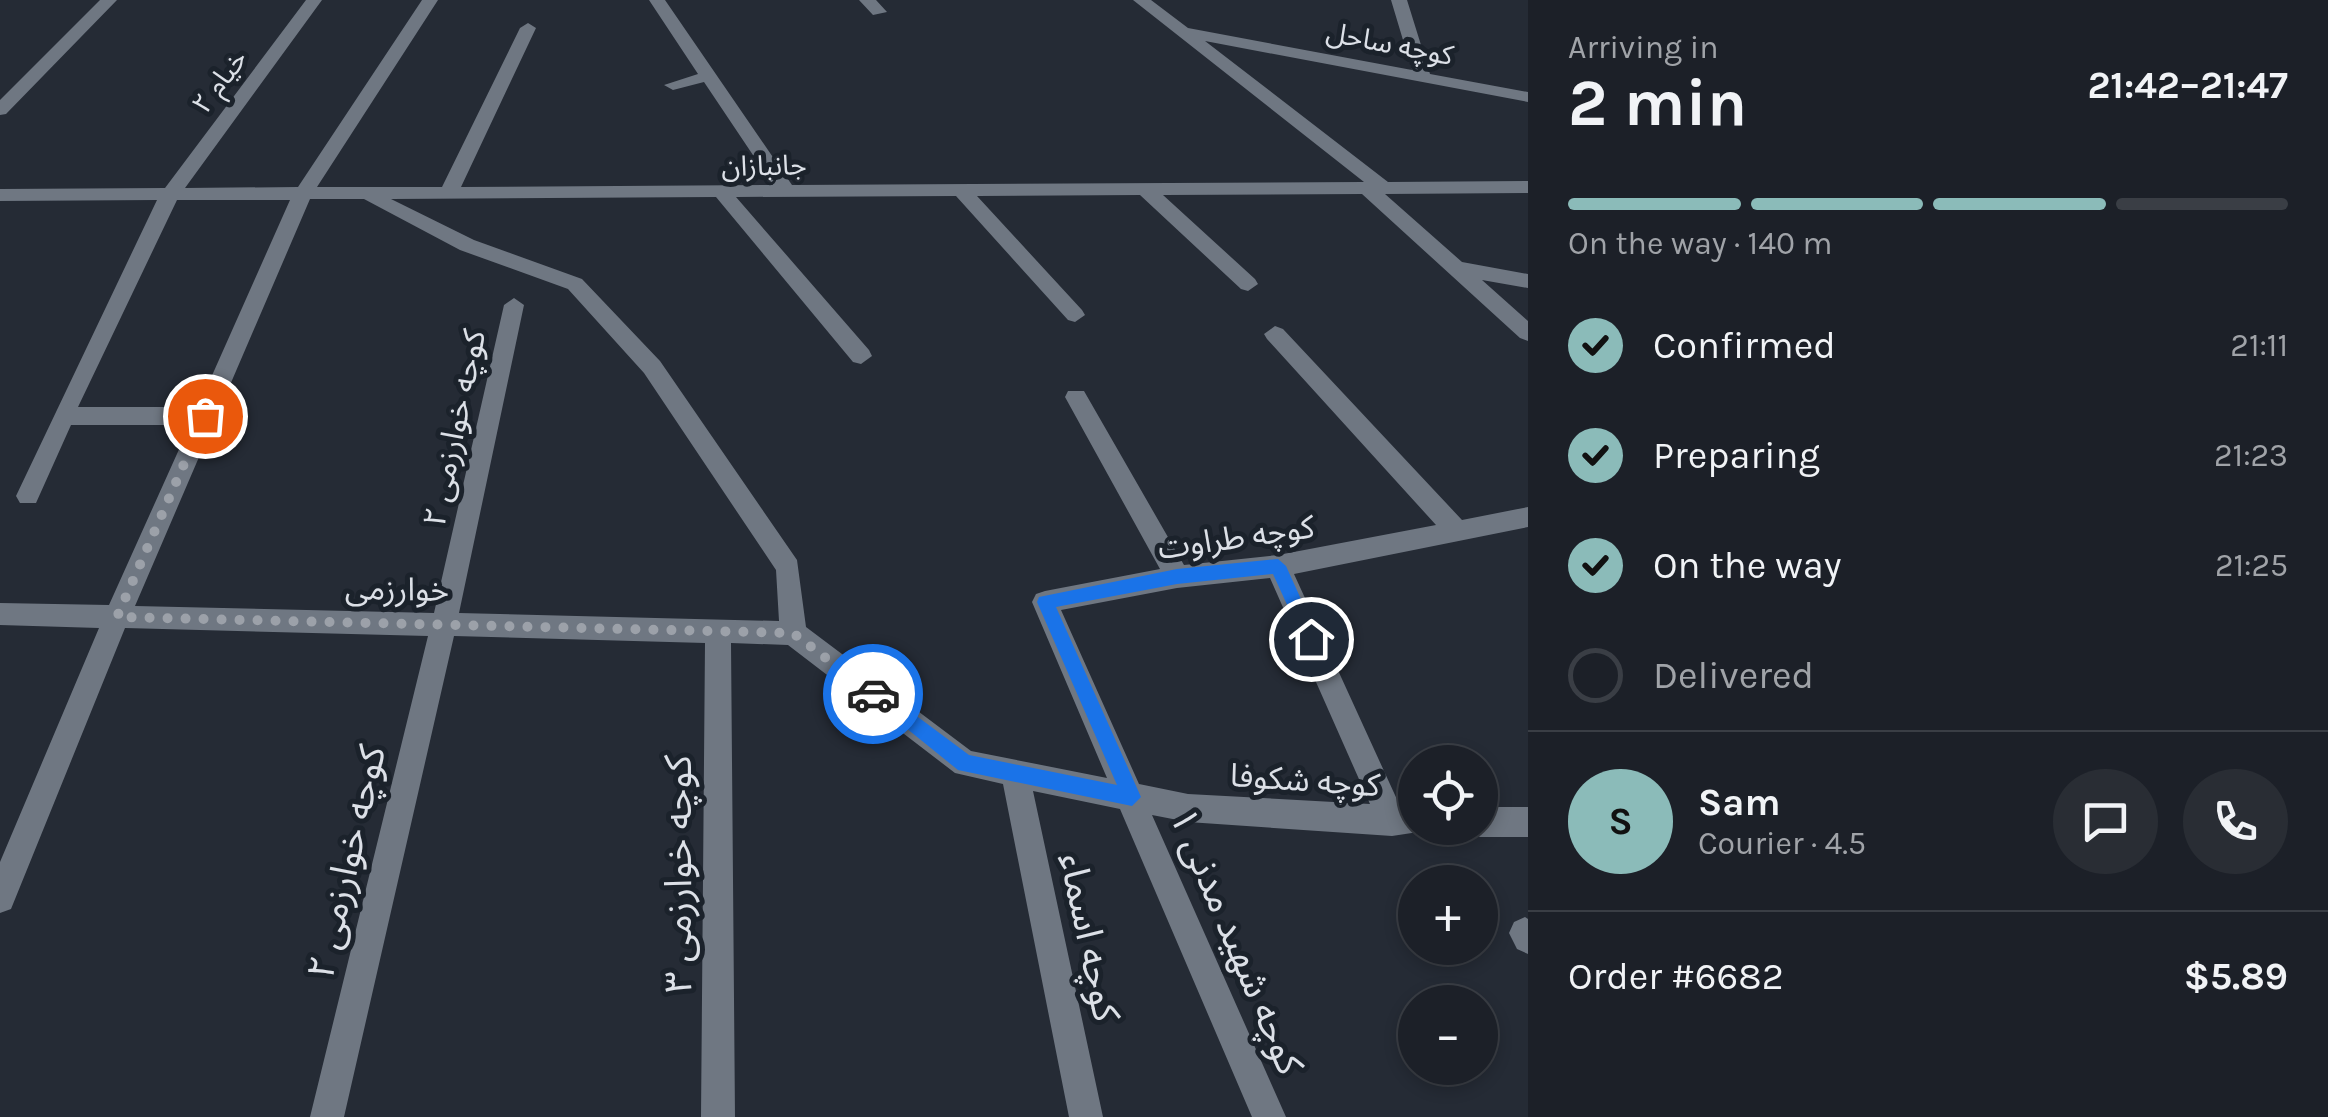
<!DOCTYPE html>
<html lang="en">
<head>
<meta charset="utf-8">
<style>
	:root { --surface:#1c2028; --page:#292d34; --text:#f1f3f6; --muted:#a0a3a8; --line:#3a3e45; --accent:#8bbbb9 }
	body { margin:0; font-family:Karla,"Noto Sans Arabic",sans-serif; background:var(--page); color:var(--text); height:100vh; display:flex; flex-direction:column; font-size:38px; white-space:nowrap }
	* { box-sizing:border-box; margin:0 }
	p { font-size:32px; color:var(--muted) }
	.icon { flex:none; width:55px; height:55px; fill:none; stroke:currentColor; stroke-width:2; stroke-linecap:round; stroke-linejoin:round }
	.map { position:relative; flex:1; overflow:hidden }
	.drawer { display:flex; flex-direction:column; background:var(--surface); width:800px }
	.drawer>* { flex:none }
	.buttons { position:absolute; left:1398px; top:745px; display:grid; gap:20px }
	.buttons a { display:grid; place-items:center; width:100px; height:100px; border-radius:50%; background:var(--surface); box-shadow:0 5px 15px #0003,0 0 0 2px var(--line); font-size:50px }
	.pin { position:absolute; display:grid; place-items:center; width:85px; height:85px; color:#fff; margin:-42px; border:5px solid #fff; border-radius:50%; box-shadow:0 2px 10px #0007 }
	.courier { position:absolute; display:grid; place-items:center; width:100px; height:100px; margin:-50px; border:8px solid #1a73e8; border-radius:50%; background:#fff; color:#222; box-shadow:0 2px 12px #0007 }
	.headline em { font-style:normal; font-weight:700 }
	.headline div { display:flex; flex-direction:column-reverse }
	.headline { display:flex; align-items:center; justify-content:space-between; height:170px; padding:0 40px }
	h1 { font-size:65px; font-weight:700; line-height:75px }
	.bar { display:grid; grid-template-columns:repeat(4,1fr); gap:15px 10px; align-content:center; height:120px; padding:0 40px }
	.bar i { height:12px; border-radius:8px; background:var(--line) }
	.bar .on { background:var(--accent) }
	.bar p { grid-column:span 4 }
	.line { display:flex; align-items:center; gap:25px; padding:0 40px; border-top:2px solid var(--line) }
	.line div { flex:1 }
	.round { display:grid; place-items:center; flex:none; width:105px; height:105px; border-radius:52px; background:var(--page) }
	ol { padding:0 40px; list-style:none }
	li { display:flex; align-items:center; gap:30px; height:110px }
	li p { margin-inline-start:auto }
	li .icon { padding:10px; border-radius:50%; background:var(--accent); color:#111; stroke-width:4 }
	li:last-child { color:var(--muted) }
	li i { width:55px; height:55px; border:5px solid var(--line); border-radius:50% }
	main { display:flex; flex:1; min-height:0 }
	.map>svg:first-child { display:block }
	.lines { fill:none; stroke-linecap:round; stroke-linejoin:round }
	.minor { fill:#6f7782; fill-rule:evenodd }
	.route { fill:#1a73e8 }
	.done { stroke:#9ca1a9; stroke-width:10; stroke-dasharray:0 18 }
	.labels { text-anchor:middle; stroke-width:10; stroke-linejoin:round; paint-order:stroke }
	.far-street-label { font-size:28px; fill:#dce0e7; stroke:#1b222b }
	.street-label { font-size:32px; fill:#dce0e7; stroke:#1b222b }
	.near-street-label { font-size:38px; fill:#dce0e7; stroke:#1b222b }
</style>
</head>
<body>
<main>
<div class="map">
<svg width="1528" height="1117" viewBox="0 0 1528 1117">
	<rect width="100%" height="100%" fill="#252b35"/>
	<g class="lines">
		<!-- minor -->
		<path class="minor" d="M100,0H117L6,114L0,115V100Z
			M306,0H322L185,188L298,187L422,0H438L317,187H442L520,28L528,23L536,28L461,187L773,185L704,82L673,90L664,85L698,74L649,0H665L792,185L1364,182L1133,0H1151L1188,28L1412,70L1391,0H1407L1430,74L1528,92V102L1205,41L1388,182L1528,181V193L1385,194L1462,262L1528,274V288L1482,280L1528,321V341L1520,338L1362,194L1163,195L1255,279L1258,284L1248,291L1241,289L1140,195L977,196L1082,310L1085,315L1075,322L1068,320L956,196L736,197L869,350L872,356L861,364L853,362L716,197L391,199L474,240L582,279L660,361L797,560L806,627L971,751L1107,778L1032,602L1036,594L1045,591L1160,569L1065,397L1068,391H1084L1184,565L1278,555L1436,525L1267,339L1264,334L1275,326L1283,329L1462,520L1528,507V527L1294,574L1400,806H1415V828H1427L1425,831L1392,836L1188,822L1152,815L1286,1117H1252L1120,809L1033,791L1103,1117H1069L1003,784L955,773L788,645L731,643L735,1117H701L705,643L454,636L344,1117H310L428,636L125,628L11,909L0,913V862L99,628L0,625V603L109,605L190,425H71L36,503H20L16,496L157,200L0,201V189L165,188ZM310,199H364L460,250L568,289L644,373L776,570L779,621L459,613L524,305L514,298L504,305L434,613L135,606ZM177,200H290L198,407H78ZM1270,578L1370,804L1188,794L1139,784L1061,610L1177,588Z
			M859,0H876L887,12L873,15Z
			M1480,807H1528V837H1480L1470,832L1468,828H1480Z
			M1525,917L1528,919V954L1517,949L1509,933L1514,922Z"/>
	</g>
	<!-- route -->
	<path class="route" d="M1278,559L1286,566L1319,639L1317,644H1305L1273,574L1177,584L1056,607L1141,797L1132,806L958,770L864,694L867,688H879L969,755L1117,785L1037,602L1039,597L1177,569Z"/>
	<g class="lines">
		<!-- done -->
		<path class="done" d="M205,416L117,617L793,633L873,694"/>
	</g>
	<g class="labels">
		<!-- far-street labels -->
		<g class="far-street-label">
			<text transform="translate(1390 43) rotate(11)" y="10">کوچه ساحل</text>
			<text transform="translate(219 81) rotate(-53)" y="10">خیام ۲</text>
			<text transform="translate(764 165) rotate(-1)" y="10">جانبازان</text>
		</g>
		<!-- street labels -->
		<g class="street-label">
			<text transform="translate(454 428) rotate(-78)" y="11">کوچه خوارزمی ۲</text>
			<text transform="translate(1236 537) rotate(-8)" y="11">کوچه طراوت</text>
			<text transform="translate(397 589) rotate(1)" y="11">خوارزمی</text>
			<text transform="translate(1305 780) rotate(4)" y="11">کوچه شکوفا</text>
		</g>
		<!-- near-street labels -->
		<g class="near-street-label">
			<text transform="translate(346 862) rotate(-77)" y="13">۲ کوچه خوارزمی</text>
			<text transform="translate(678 874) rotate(-90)" y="13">۳ کوچه خوارزمی</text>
			<text transform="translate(1090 937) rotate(78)" y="13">کوچه اسماء</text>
			<text transform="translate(1237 941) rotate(67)" y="13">۱ کوچه شهید مدنی</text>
		</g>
	</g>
</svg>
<div class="buttons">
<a><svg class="icon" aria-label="locate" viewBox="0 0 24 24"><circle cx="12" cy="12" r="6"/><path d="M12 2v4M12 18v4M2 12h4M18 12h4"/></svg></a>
<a>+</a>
<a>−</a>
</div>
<div class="pin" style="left:205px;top:416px;background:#ea580c"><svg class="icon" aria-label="bag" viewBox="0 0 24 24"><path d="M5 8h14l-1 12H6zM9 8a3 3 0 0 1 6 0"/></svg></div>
<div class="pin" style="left:1311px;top:639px;background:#1f2937"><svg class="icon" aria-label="home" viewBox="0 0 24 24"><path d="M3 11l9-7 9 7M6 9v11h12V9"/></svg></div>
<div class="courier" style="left:873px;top:694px"><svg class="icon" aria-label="car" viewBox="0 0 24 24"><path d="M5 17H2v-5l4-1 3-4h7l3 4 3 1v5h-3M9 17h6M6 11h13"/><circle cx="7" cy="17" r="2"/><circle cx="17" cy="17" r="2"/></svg></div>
</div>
<section class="drawer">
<div class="headline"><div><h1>2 min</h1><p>Arriving in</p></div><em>21:42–21:47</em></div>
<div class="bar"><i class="on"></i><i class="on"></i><i class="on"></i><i></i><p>On the way · 140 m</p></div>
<ol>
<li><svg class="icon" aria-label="check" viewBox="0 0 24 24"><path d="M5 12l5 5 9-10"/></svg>Confirmed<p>21:11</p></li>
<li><svg class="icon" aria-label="check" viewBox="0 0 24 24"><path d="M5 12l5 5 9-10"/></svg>Preparing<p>21:23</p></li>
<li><svg class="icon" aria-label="check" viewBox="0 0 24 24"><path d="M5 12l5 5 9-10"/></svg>On the way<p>21:25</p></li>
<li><i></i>Delivered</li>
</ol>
<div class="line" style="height:180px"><b class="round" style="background:var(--accent);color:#111">S</b><div><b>Sam</b><p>Courier · 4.5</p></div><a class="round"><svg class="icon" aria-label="chat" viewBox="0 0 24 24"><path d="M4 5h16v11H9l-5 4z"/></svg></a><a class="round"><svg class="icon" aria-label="phone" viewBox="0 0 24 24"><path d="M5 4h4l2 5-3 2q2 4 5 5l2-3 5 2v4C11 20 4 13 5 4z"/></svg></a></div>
<div class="line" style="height:130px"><div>Order #6682</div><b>$5.89</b></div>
</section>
</main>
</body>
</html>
